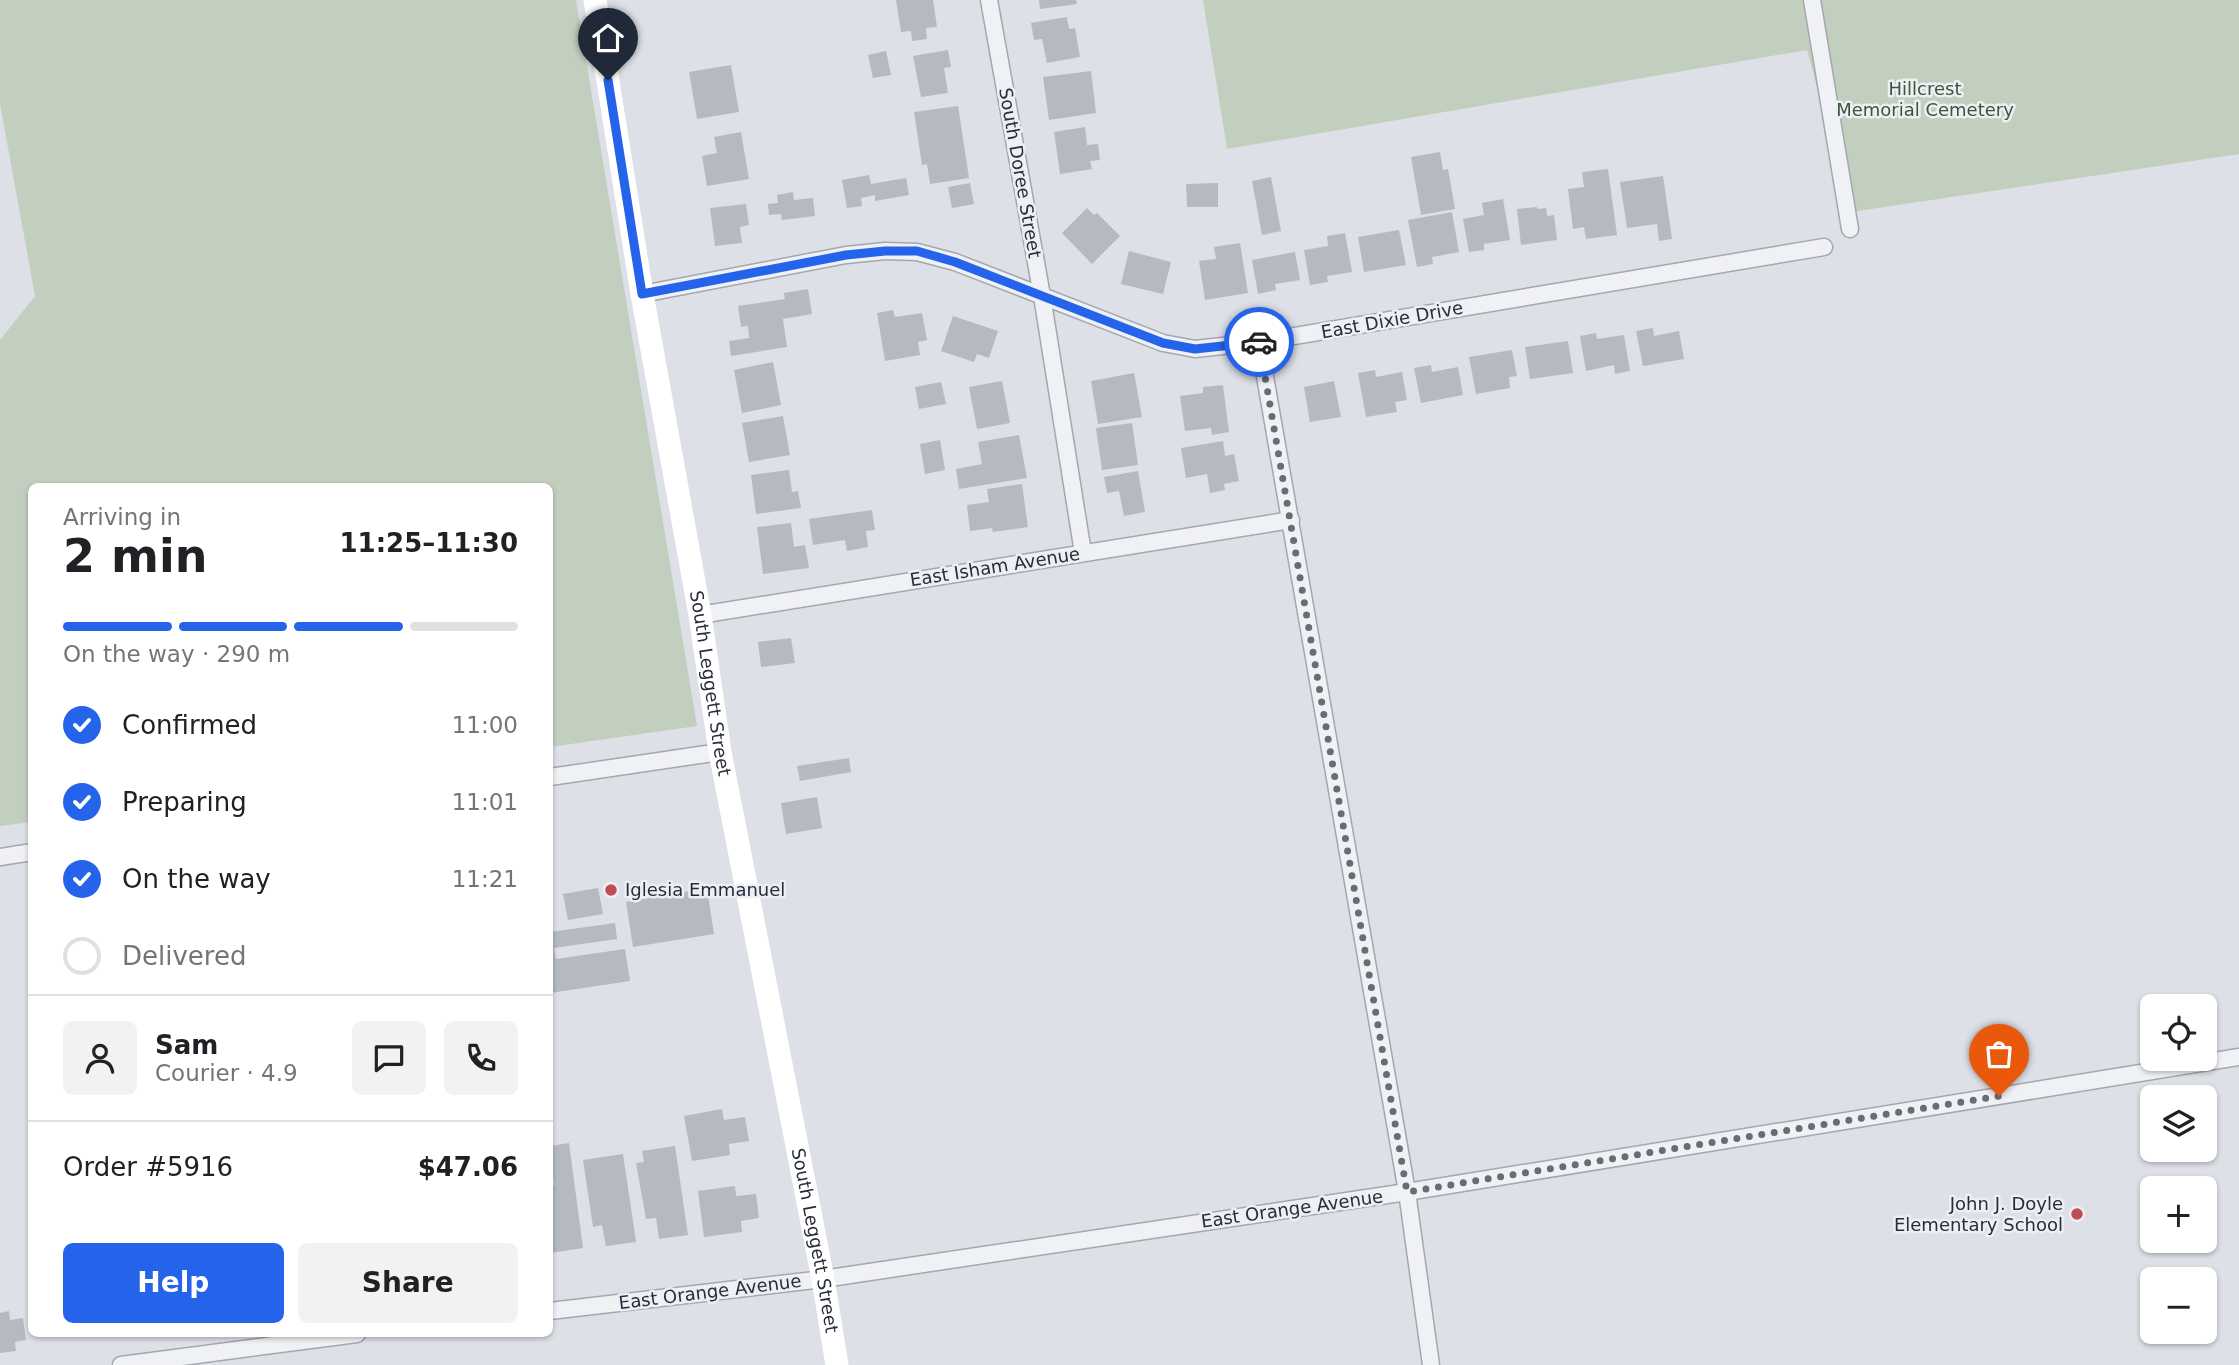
<!DOCTYPE html>
<html lang="en">
<head>
<meta charset="utf-8">
<style>
	:root { --surface:#fff; --page:#f2f2f2; --text:#202124; --muted:#757577; --line:#e0e0e0; --accent:#2563eb }
	body { margin:0; font-family:"DejaVu Sans",sans-serif; background:var(--page); color:var(--text); height:100vh; display:flex; flex-direction:column; font-size:26px; white-space:nowrap }
	* { box-sizing:border-box; margin:0 }
	p { font-size:23px; color:var(--muted) }
	.icon { flex:none; width:38px; height:38px; fill:none; stroke:currentColor; stroke-width:2; stroke-linecap:round; stroke-linejoin:round }
	.map { position:relative; flex:1; overflow:hidden }
	.sheet { position:absolute; left:28px; top:483px; width:525px; height:854px; display:flex; flex-direction:column; background:var(--surface); border-radius:10px; box-shadow:0 2px 5px #0004 }
	.sheet>* { flex:none }
	.buttons { position:absolute; left:2140px; top:994px; display:grid; gap:14px }
	.buttons a { display:grid; place-items:center; width:77px; height:77px; border-radius:10px; background:var(--surface); box-shadow:0 2px 5px #0004; font-size:35px }
	.pin { position:absolute; display:grid; place-items:center; width:60px; height:60px; color:#fff; margin:-72px -30px; border-radius:50% 50% 50% 0; rotate:-45deg; box-shadow:0 0 7px #0007 }
	.pin .icon { rotate:45deg }
	.courier { position:absolute; display:grid; place-items:center; width:70px; height:70px; margin:-35px; border:5px solid #2563eb; border-radius:50%; background:#fff; color:#222; box-shadow:0 2px 9px #0007 }
	.overview em { font-style:normal; font-weight:800 }
	.overview div { display:flex; flex-direction:column-reverse }
	.overview { display:flex; align-items:center; justify-content:space-between; height:119px; padding:0 35px }
	h1 { font-size:46px; font-weight:800; line-height:52px }
	.bar { display:grid; grid-template-columns:repeat(4,1fr); gap:10px 7px; align-content:center; height:84px; padding:0 35px }
	.bar i { height:9px; border-radius:5px; background:var(--line) }
	.bar .current { background:var(--accent) }
	.bar p { grid-column:span 4 }
	.line { display:flex; align-items:center; gap:18px; padding:0 35px; border-top:2px solid var(--line) }
	.line div { flex:1 }
	.round { display:grid; place-items:center; flex:none; width:74px; height:74px; border-radius:10px; background:var(--page) }
	ol { padding:0 35px; list-style:none }
	li { display:flex; align-items:center; gap:21px; height:77px }
	li p { margin-inline-start:auto }
	li .icon { padding:7px; border-radius:50%; background:var(--accent); color:#fff; stroke-width:4 }
	li:last-child { color:var(--muted) }
	li i { width:38px; height:38px; border:4px solid var(--line); border-radius:50% }
	.primary-button { display:flex; gap:14px; margin-top:auto; padding:14px 35px }
	.primary-button a { flex:1; height:80px; border-radius:10px; background:var(--accent); color:#fff; font-size:28px; font-weight:800; line-height:80px; text-align:center }
	.primary-button a+a { background:var(--page); color:var(--text) }
	.map>svg:first-child { display:block }
	.green { fill:#c2cfbf }
	.building { fill:#b5b9c2 }
	.lines { fill:none; stroke-linecap:round; stroke-linejoin:round }
	.street-casing { stroke:#a3a7af; stroke-width:19 }
	.street { stroke:#f0f1f4; stroke-width:16 }
	.secondary { stroke:#fff; stroke-width:23 }
	.done { stroke:#676c77; stroke-width:7; stroke-dasharray:0 12.6 }
	.route { stroke:#2563eb; stroke-width:9 }
	.poi-dot { fill:#c04d54; stroke:#eceff4; stroke-width:2.5 }
	.labels { text-anchor:middle; stroke-width:5; stroke-linejoin:round; paint-order:stroke }
	.park-label { font-size:18px; fill:#3a5537; stroke:#eceff4 }
	.street-label { font-size:18px; fill:#282d3b; stroke:#eceff4 }
	.poi-label { font-size:18px; fill:#282d3b; stroke:#eceff4; text-anchor:start }
</style>
</head>
<body>
<div class="map">
<svg width="2239" height="1365" viewBox="0 0 2239 1365">
	<rect width="100%" height="100%" fill="#dde0e6"/>
	<!-- green -->
	<path class="green" d="M0,0H576L697,726L550,747V486H32L31,822L0,826V340L35,296L0,104Z
		M1203,0H2239V154L1851,212L1807,50L1227,149Z"/>
	<!-- building -->
	<path class="building" d="M896,0H933L937,27L926,28L927,39L912,41L911,31L901,32Z
		M1039,0H1076L1077,4L1040,9Z
		M1067,17L1069,29L1075,28L1080,57L1047,63L1042,39L1034,40L1031,23Z
		M948,50L951,67L944,68L948,93L921,97L913,56Z
		M886,51L891,75L873,78L868,55Z
		M731,65L739,112L697,119L689,72Z
		M1091,71L1096,113L1049,120L1043,77Z
		M958,106L969,178L930,184L927,164L922,165L914,112Z
		M1085,127L1087,145L1098,144L1100,160L1090,161L1092,169L1060,174L1054,132Z
		M741,132L749,179L707,186L702,156L717,153L714,137Z
		M1440,152L1443,170L1448,169L1455,209L1421,215L1411,157Z
		M1608,169L1617,235L1586,239L1584,227L1573,229L1568,189L1584,187L1582,172Z
		M869,175L871,184L906,178L909,195L875,201V195L861,198L862,206L847,208L842,180Z
		M1663,176L1672,239L1659,241L1657,224L1627,228L1620,182Z
		M1271,177L1281,231L1262,235L1252,181Z
		M970,183L974,204L952,208L948,187Z
		M1218,183V207H1187L1186,184Z
		M793,192L794,200L813,198L815,216L782,220L781,214L769,215L768,204L778,203L777,195Z
		M1503,199L1510,240L1484,244V250L1469,252L1463,219L1484,215L1482,203Z
		M746,204L749,225L740,227L742,243L715,246L710,208Z
		M1537,207V209L1546,208L1547,216L1554,215L1557,240L1521,245L1517,209Z
		M1087,208L1094,215L1097,213L1120,236L1092,264L1062,233Z
		M1452,212L1459,252L1432,257L1433,264L1417,267L1408,220Z
		M1399,230L1406,265L1364,272L1358,237Z
		M1345,233L1352,272L1327,276L1328,282L1310,285L1304,250L1328,246L1327,236Z
		M1240,243L1248,293L1205,300L1199,261L1216,259L1214,247Z
		M1129,251L1171,262L1163,294L1121,284Z
		M1295,252L1300,280L1275,284L1276,290L1258,294L1252,260Z
		M808,289L812,314L783,319L787,347L731,356L729,341L749,338L748,326L741,327L738,306L785,299L784,293Z
		M893,310L895,317L922,313L927,340L918,342L920,355L885,361L877,313Z
		M953,316L998,331L989,358L977,354L974,362L941,351Z
		M1653,328L1654,336L1679,331L1684,359L1643,366L1636,331Z
		M1596,333L1597,339L1624,335L1630,371L1615,374L1614,365L1586,371L1580,336Z
		M1568,341L1573,373L1530,379L1525,347Z
		M1512,350L1517,376L1509,377L1510,388L1476,394L1469,357Z
		M773,362L781,405L742,413L734,370Z
		M1431,365L1432,372L1458,367L1463,395L1421,403L1414,368Z
		M1375,370L1376,377L1402,372L1407,400L1395,402L1397,412L1366,417L1358,373Z
		M1134,373L1142,417L1098,424L1091,381Z
		M1002,381L1010,423L977,429L969,387Z
		M1334,381L1341,417L1310,422L1304,387Z
		M941,382L946,404L919,409L915,387Z
		M1223,385L1229,432L1212,435L1211,428L1185,431L1180,396L1203,393V387Z
		M783,416L790,455L749,462L742,423Z
		M1132,423L1138,465L1102,470L1096,428Z
		M1019,435L1027,478L959,489L956,469L982,464L978,442Z
		M940,440L945,470L925,474L920,444Z
		M1223,441L1225,456L1234,454L1239,481L1224,484L1225,490L1210,493L1207,474L1186,478L1181,448Z
		M789,470L792,492L798,491L801,508L756,514L751,475Z
		M1138,471L1145,512L1124,516L1119,491L1107,493L1104,477Z
		M1022,484L1028,527L993,532L992,528L970,531L967,505L989,502L987,489Z
		M872,510L875,530L866,531L868,547L847,551L845,540L813,545L809,519Z
		M791,523L794,547L805,545L809,568L763,574L757,527Z
		M791,638L795,663L761,667L758,642Z
		M849,758L851,772L800,781L797,766Z
		M817,797L822,828L786,834L781,803Z
		M598,888L603,914L568,920L563,894Z
		M707,888L714,934L633,947L626,902Z
		M615,923L617,939L554,948L556,959L625,949L630,981L550,993V932Z
		M722,1109L724,1120L745,1117L749,1141L729,1144L730,1155L692,1161L684,1116Z
		M569,1143L583,1248L551,1253L550,1186H554L550,1146Z
		M675,1146L688,1235L659,1239L656,1218L646,1219L636,1163L644,1162L642,1151Z
		M623,1154L636,1242L606,1246L602,1225L593,1227L583,1160Z
		M735,1186L736,1196L756,1194L759,1218L741,1221L742,1232L704,1237L698,1191Z
		M9,1311L10,1320L23,1318L26,1340L15,1342L16,1351L0,1353V1313Z"/>
	<g class="lines">
		<!-- street casing -->
		<g class="street-casing">
			<path id="street" d="M989,0L1042,296L1083,553
				M1812,0L1850,229
				M642,294L846,255L885,251L917,252L955,262L1163,343L1195,349L1259,342L1824,247
				M1259,342L1407,1192L1431,1365
				M700,615L1291,520
				M550,777L720,752
				M0,857L32,852
				M550,1311L823,1279L1407,1192L2239,1057
				M121,1365L357,1334"/>
		</g>
		<!-- street -->
		<use href="#street" class="street"/>
		<!-- secondary -->
		<path class="secondary" id="s1" d="M595,0L642,294L700,615L720,752L823,1279L837,1365"/>
	</g>
	<g class="lines">
		<!-- done -->
		<path class="done" d="M1259,342L1407,1192L1999,1096"/>
		<!-- route -->
		<path class="route" d="M608,80L642,294L846,255L885,251H917L955,262L1163,343L1195,349L1259,342"/>
	</g>
	<!-- markers -->
	<g class="poi-dot">
		<circle cx="611" cy="890" r="7"/>
		<circle cx="2077" cy="1214" r="7"/>
	</g>
	<g class="labels">
		<!-- park labels -->
		<g class="park-label">
			<text x="1925" y="95">Hillcrest<tspan x="1925" dy="21">Memorial Cemetery</tspan></text>
		</g>
		<!-- street labels -->
		<g class="street-label">
			<text transform="translate(1020 173) rotate(80)" y="6">South Doree Street</text>
			<text transform="translate(1392 320) rotate(-10)" y="6">East Dixie Drive</text>
			<text transform="translate(995 567) rotate(-9)" y="6">East Isham Avenue</text>
			<text dy="6" stroke="none"><textPath href="#s1" startOffset="693">South Leggett Street</textPath></text>
			<text transform="translate(1292 1209) rotate(-8)" y="6">East Orange Avenue</text>
			<text dy="6" stroke="none"><textPath href="#s1" startOffset="1260">South Leggett Street</textPath></text>
			<text transform="translate(710 1292) rotate(-7)" y="6">East Orange Avenue</text>
		</g>
		<!-- poi labels -->
		<g class="poi-label">
			<text x="625" y="896">Iglesia Emmanuel</text>
			<text x="2063" y="1210" text-anchor="end">John J. Doyle<tspan x="2063" dy="21">Elementary School</tspan></text>
		</g>
	</g>
</svg>
<div class="buttons">
<a><svg class="icon" aria-label="locate" viewBox="0 0 24 24"><circle cx="12" cy="12" r="6"/><path d="M12 2v4M12 18v4M2 12h4M18 12h4"/></svg></a>
<a><svg class="icon" aria-label="layers" viewBox="0 0 24 24"><path d="M12 4l9 5-9 5-9-5zM3 14l9 5 9-5"/></svg></a>
<a>+</a>
<a>−</a>
</div>
<div class="pin" style="left:1999px;top:1096px;background:#ea580c"><svg class="icon" aria-label="bag" viewBox="0 0 24 24"><path d="M5 8h14l-1 12H6zM9 8a3 3 0 0 1 6 0"/></svg></div>
<div class="pin" style="left:608px;top:80px;background:#1f2937"><svg class="icon" aria-label="home" viewBox="0 0 24 24"><path d="M3 11l9-7 9 7M6 9v11h12V9"/></svg></div>
<div class="courier" style="left:1259px;top:342px"><svg class="icon" aria-label="car" viewBox="0 0 24 24"><path d="M5 17H2v-5l4-1 3-4h7l3 4 3 1v5h-3M9 17h6M6 11h13"/><circle cx="7" cy="17" r="2"/><circle cx="17" cy="17" r="2"/></svg></div>
<section class="sheet">
<div class="overview"><div><h1>2 min</h1><p>Arriving in</p></div><em>11:25–11:30</em></div>
<div class="bar"><i class="current"></i><i class="current"></i><i class="current"></i><i></i><p>On the way · 290 m</p></div>
<ol>
<li><svg class="icon" aria-label="check" viewBox="0 0 24 24"><path d="M5 12l5 5 9-10"/></svg>Confirmed<p>11:00</p></li>
<li><svg class="icon" aria-label="check" viewBox="0 0 24 24"><path d="M5 12l5 5 9-10"/></svg>Preparing<p>11:01</p></li>
<li><svg class="icon" aria-label="check" viewBox="0 0 24 24"><path d="M5 12l5 5 9-10"/></svg>On the way<p>11:21</p></li>
<li><i></i>Delivered</li>
</ol>
<div class="line" style="height:126px"><a class="round"><svg class="icon" aria-label="person" viewBox="0 0 24 24"><circle cx="12" cy="8" r="4"/><path d="M4 21q1-7 8-7t8 7"/></svg></a><div><b>Sam</b><p>Courier · 4.9</p></div><a class="round"><svg class="icon" aria-label="chat" viewBox="0 0 24 24"><path d="M4 5h16v11H9l-5 4z"/></svg></a><a class="round"><svg class="icon" aria-label="phone" viewBox="0 0 24 24"><path d="M5 4h4l2 5-3 2q2 4 5 5l2-3 5 2v4C11 20 4 13 5 4z"/></svg></a></div>
<div class="line" style="height:91px"><div>Order #5916</div><b>$47.06</b></div>
<div class="primary-button"><a>Help</a><a>Share</a></div>
</section>
</div>
</body>
</html>
